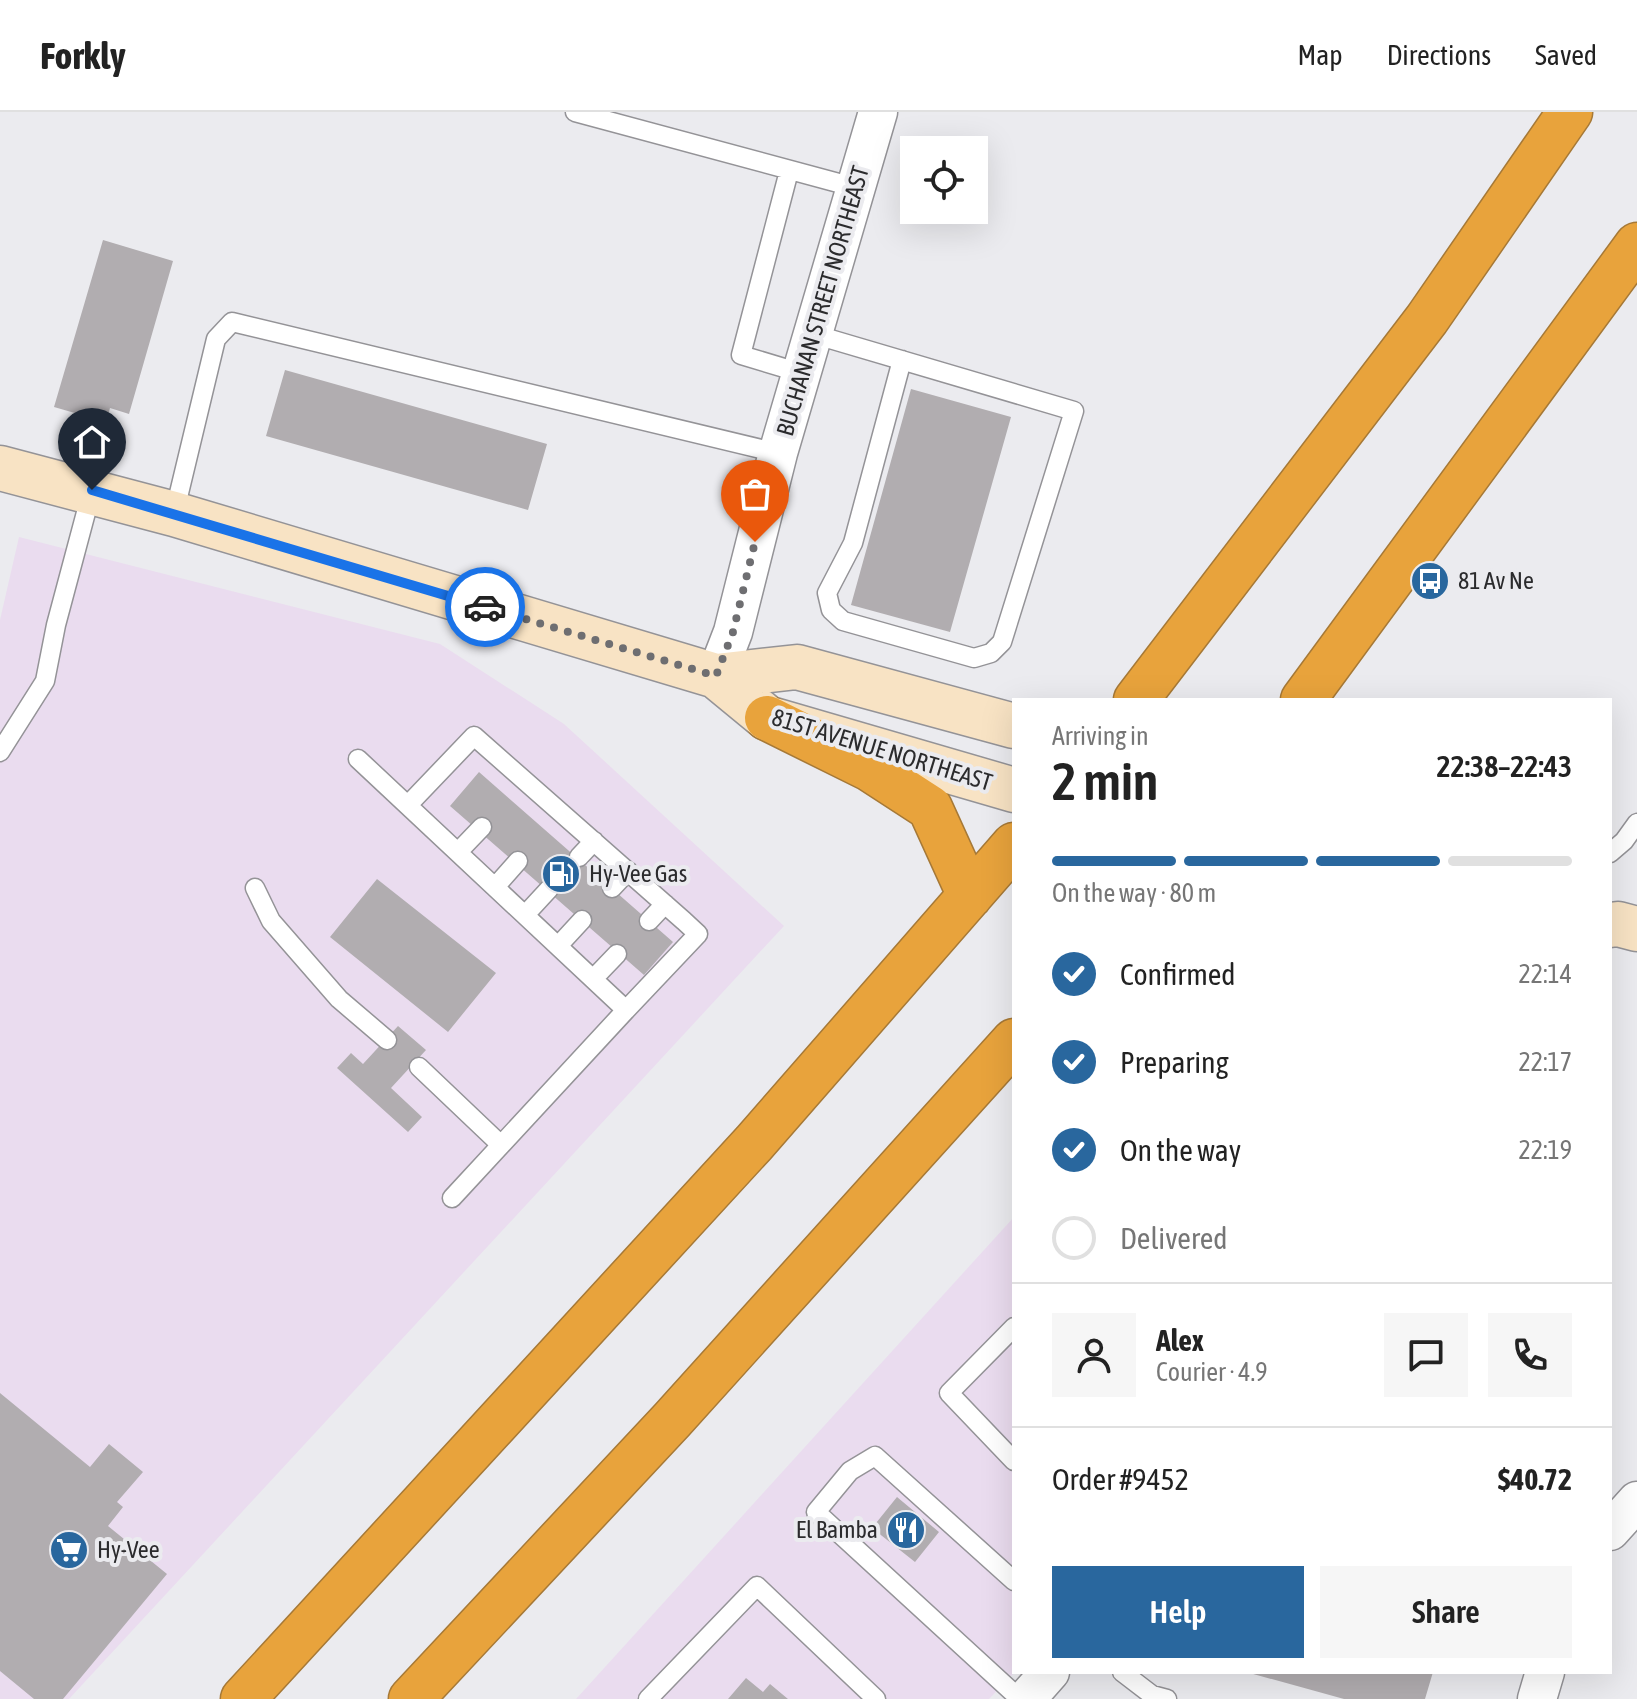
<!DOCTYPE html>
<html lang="en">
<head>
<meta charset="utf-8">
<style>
	:root { --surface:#fff; --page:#f6f6f6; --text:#222; --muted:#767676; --line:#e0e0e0; --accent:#29679e }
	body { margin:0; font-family:"Asap Condensed",sans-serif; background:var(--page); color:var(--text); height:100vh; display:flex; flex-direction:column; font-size:30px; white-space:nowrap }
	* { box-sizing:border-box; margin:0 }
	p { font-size:26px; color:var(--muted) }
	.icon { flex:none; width:44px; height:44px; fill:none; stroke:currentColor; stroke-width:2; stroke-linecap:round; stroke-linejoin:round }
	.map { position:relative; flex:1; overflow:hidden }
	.drawer { position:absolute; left:1012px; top:586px; width:600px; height:976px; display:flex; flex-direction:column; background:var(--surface); border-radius:0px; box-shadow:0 8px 32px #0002 }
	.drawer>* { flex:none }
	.fabs { position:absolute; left:900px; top:24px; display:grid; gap:16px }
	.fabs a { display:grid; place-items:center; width:88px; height:88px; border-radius:0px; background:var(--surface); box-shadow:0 8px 32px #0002; font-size:40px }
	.pin { position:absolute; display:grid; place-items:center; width:68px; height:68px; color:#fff; margin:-82px -34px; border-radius:50% 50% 50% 0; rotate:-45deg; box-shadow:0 0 8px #0007 }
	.pin .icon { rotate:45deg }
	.courier { position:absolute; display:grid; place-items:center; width:80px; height:80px; margin:-40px; border:6px solid #1a73e8; border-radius:50%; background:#fff; color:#222; box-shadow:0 2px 10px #0007 }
	.headline em { font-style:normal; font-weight:600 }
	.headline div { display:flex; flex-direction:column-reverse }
	.headline { display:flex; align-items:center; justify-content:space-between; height:136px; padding:0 40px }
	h1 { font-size:52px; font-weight:600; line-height:60px }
	.bar { display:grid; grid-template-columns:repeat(4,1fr); gap:12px 8px; align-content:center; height:96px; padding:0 40px }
	.bar i { height:10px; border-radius:6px; background:var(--line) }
	.bar .selected { background:var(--accent) }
	.bar p { grid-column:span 4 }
	.line { display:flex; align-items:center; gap:20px; padding:0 40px; border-top:2px solid var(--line) }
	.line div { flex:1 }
	.round { display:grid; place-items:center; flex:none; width:84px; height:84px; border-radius:0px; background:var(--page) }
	ol { padding:0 40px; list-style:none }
	li { display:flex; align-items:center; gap:24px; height:88px }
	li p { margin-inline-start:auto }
	li .icon { padding:8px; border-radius:50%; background:var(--accent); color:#fff; stroke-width:4 }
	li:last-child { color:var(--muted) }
	li i { width:44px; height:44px; border:4px solid var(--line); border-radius:50% }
	.primary-button { display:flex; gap:16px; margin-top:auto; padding:16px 40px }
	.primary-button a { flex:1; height:92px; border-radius:0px; background:var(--accent); color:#fff; font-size:32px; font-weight:600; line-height:92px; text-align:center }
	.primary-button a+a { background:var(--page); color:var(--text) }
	header { display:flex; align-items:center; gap:48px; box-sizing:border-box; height:112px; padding:0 40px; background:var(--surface); border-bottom:2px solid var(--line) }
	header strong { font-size:38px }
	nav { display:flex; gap:44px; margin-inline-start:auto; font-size:28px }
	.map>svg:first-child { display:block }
	.commercial { fill:#eadcef }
	.building { fill:#b1adb0 }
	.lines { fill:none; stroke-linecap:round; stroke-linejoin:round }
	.lane-casing { stroke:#949397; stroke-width:21 }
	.street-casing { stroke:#949397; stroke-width:41 }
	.secondary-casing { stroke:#949397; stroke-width:47 }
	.highway-casing { stroke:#a67937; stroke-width:47 }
	.lane { stroke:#fff; stroke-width:18 }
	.street { stroke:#fff; stroke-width:38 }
	.secondary { stroke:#f8e3c4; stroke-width:44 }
	.highway { stroke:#e8a33c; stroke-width:44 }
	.done { stroke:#6e6e71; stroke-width:8; stroke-dasharray:0 14.4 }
	.route { stroke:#1a73e8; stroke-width:10 }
	.labels { text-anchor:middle; stroke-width:8; stroke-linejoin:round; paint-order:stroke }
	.street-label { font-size:24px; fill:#2b2b2d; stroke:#ebebef }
	.poi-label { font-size:24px; fill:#2b2b2d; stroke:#ebebef; text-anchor:start }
</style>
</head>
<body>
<header>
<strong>Forkly</strong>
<nav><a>Map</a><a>Directions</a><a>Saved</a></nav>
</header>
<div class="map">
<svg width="1637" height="1587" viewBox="0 0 1637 1587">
	<rect width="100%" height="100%" fill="#ebebef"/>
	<!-- commercial -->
	<path class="commercial" d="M19,425L440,532L564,612L784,814L69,1587H0V508Z
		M1014,1105L1015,1560L989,1587H576Z"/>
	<!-- building -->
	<path class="building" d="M103,128L173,149L129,302L110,296L106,310L54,295Z
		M285,258L547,332L528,398L266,324Z
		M911,277L1011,305L950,520L851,493Z
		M479,660L673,830L644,863L450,694Z
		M377,767L496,861L448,920L330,825Z
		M398,914L426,938L391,976L422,1005L408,1020L337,956L351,941L363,952Z
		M0,1281L90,1355L109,1332L143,1360L117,1390L123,1395L108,1414L167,1462L63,1587H34L0,1559Z
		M897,1385L939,1420L915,1450L872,1416Z
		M1246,1560H1433L1425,1587H1344Z
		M746,1566L763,1580L770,1572L788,1587H728Z"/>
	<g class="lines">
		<!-- lane casing -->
		<g class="lane-casing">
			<path id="lane" d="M575,0L857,76
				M789,59L741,243L801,261
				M813,222L1074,299L1002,530L991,541L974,546L843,509L831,498L827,481L853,431L902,248
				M174,402L216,227L232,210L778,341
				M0,640L45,569L56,513L92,378
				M358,647L626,898L452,1086
				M408,693L474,624L684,809L698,822L626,898
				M458,740L482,715
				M1610,741L1624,729L1637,711
				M579,745L594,729
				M495,775L518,749
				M255,776L271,809L339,887L387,928
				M612,776L628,759
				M525,803L549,777
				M649,809L665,792
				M558,834L582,808
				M593,867L617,842
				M419,955L501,1033
				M1014,1215L949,1281L1014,1349
				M1014,1469L875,1344L850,1359L816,1400L1020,1587
				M1122,1560L1152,1583L1167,1587
				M648,1587L757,1474L876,1587"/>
		</g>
		<!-- street casing -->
		<g class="street-casing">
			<path id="street" d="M716,564L733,520L778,341L878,0
				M1610,1419L1637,1389
				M1026,1587L1050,1560
				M1537,1587L1545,1560"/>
		</g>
		<!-- secondary casing -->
		<g class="secondary-casing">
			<path id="secondary" d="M0,356L174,402L716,564L797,555L1014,614
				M716,564L767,606L1014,678
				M1610,813L1618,812L1637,817"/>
		</g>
		<!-- highway casing -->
		<g class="highway-casing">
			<path id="highway" d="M1136,588L1427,207L1570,0
				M1303,588L1637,133
				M767,606L870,657L930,696L970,784
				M243,1587L754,1031L1014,733
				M411,1587L672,1308L1014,929"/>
		</g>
		<!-- lane -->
		<use href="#lane" class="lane"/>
		<!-- street -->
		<use href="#street" class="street"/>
		<!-- secondary -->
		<use href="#secondary" class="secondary"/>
		<!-- highway -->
		<use href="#highway" class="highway"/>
	</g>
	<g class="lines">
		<!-- done -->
		<path class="done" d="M485,495L716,564L733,520L755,430"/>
		<!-- route -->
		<path class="route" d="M92,378L485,495"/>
	</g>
	<!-- icons -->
	<defs>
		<g id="bus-disc" transform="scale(2)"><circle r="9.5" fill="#29679e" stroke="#ebebef"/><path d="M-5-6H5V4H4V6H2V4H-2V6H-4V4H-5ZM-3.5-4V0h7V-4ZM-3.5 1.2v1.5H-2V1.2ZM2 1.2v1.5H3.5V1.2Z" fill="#fff"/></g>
		<g id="fuel-disc" transform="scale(2)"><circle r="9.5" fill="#29679e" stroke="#ebebef"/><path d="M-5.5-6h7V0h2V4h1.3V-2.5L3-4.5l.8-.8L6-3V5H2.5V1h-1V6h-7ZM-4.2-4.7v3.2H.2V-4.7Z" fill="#fff"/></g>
		<g id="restaurant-disc" transform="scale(2)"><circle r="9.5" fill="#29679e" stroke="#ebebef"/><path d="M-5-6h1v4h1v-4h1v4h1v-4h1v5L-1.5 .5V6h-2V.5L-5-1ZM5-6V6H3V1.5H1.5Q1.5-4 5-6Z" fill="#fff"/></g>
		<g id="supermarket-disc" transform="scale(2)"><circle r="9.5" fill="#29679e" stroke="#ebebef"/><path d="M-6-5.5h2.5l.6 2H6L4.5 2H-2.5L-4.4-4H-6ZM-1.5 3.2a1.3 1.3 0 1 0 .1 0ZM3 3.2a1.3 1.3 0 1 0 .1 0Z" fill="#fff"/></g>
	</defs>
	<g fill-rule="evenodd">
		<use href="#bus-disc" x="1430" y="469"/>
		<use href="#fuel-disc" x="561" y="762"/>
		<use href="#restaurant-disc" x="906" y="1418"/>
		<use href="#supermarket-disc" x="69" y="1438"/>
	</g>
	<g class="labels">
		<!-- street labels -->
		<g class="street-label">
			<text transform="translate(823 189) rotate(-74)" y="8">BUCHANAN STREET NORTHEAST</text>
			<text transform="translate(882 638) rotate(17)" y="8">81ST AVENUE NORTHEAST</text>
		</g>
		<!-- poi labels -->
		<g class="poi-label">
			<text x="1458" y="477">81 Av Ne</text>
			<text x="589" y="770">Hy-Vee Gas</text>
			<text x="878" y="1426" text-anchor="end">El Bamba</text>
			<text x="97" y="1446">Hy-Vee</text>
		</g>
	</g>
</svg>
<div class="fabs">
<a><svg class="icon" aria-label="locate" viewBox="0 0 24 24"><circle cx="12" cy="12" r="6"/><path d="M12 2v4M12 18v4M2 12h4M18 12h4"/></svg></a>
</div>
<div class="pin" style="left:755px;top:430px;background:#ea580c"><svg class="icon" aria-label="bag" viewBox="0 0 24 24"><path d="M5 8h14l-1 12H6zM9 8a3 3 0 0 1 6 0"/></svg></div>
<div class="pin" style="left:92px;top:378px;background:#1f2937"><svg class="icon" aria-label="home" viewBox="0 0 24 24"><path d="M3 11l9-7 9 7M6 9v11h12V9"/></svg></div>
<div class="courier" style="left:485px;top:495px"><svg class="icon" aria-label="car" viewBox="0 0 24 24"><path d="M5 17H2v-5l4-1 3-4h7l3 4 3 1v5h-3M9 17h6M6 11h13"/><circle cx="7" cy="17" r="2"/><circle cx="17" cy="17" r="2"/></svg></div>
<section class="drawer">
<div class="headline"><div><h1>2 min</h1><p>Arriving in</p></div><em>22:38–22:43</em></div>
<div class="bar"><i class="selected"></i><i class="selected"></i><i class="selected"></i><i></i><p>On the way · 80 m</p></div>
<ol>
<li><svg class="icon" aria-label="check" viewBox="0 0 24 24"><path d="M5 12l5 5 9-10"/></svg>Confirmed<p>22:14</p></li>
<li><svg class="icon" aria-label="check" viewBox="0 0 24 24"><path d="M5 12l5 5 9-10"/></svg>Preparing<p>22:17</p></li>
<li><svg class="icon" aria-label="check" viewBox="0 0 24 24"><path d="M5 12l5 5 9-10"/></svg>On the way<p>22:19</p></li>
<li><i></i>Delivered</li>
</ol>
<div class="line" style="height:144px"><a class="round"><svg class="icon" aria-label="person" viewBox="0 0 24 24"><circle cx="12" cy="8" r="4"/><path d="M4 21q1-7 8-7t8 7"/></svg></a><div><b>Alex</b><p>Courier · 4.9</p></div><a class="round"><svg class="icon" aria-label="chat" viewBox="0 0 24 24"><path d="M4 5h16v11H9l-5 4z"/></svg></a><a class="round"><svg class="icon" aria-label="phone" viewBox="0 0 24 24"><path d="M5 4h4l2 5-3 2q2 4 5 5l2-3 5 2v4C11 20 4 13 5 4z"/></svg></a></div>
<div class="line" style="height:104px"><div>Order #9452</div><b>$40.72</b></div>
<div class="primary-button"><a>Help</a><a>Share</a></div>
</section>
</div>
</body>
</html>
